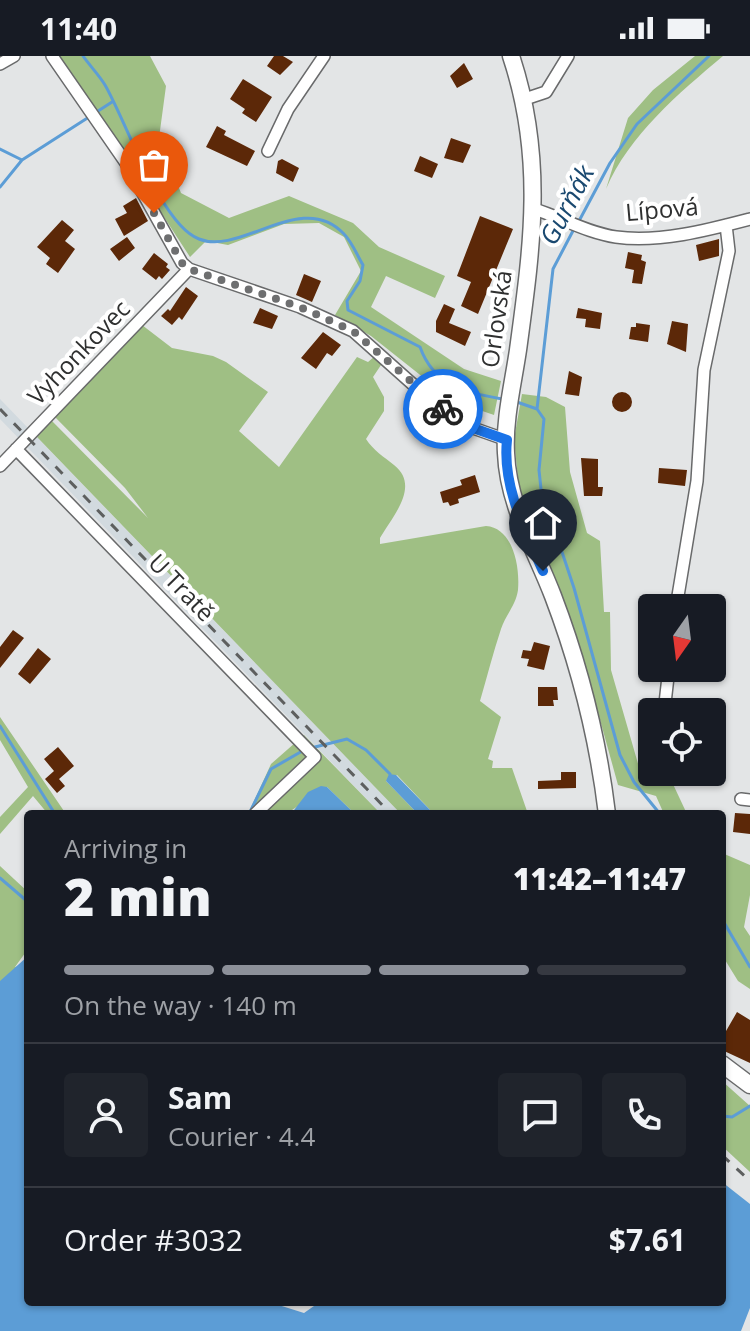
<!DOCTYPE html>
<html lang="en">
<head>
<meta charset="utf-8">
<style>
	:root { --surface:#171b24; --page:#20242c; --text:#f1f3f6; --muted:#9ea1a6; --line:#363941; --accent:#8c9099 }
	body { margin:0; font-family:"Open Sans",sans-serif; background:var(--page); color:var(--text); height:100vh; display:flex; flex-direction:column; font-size:30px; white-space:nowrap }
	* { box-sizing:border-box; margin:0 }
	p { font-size:26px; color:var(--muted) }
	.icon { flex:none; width:44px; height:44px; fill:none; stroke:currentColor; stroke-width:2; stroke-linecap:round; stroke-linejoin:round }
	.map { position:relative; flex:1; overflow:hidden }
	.sheet { position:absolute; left:24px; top:754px; width:702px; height:496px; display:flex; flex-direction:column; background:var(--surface); border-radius:8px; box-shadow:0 2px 6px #0004 }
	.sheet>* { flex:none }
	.needle { width:52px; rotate:194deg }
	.controls { position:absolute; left:638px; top:538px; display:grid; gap:16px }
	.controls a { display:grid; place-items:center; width:88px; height:88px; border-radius:8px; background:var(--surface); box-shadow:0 2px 6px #0004; font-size:40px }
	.pin { position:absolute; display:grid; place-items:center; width:68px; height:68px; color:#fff; margin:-82px -34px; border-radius:50% 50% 50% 0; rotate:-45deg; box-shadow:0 0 8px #0007 }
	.pin .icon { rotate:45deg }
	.courier { position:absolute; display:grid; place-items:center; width:80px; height:80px; margin:-40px; border:6px solid #1a73e8; border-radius:50%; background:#fff; color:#222; box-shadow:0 2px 10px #0007 }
	.headline em { font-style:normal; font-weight:800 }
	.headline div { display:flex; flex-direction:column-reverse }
	.headline { display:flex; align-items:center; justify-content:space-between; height:136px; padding:0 40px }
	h1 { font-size:52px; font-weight:800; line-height:60px }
	.bar { display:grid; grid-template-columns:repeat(4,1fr); gap:12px 8px; align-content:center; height:96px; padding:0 40px }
	.bar i { height:10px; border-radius:6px; background:var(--line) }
	.bar .selected { background:var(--accent) }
	.bar p { grid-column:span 4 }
	.line { display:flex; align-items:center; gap:20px; padding:0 40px; border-top:2px solid var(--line) }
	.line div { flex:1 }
	.round { display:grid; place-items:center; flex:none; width:84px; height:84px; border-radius:8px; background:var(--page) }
	.status { display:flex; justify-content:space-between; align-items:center; height:56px; padding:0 40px; background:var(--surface); direction:ltr }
	.status svg { height:22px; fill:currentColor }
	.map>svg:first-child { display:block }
	.built { fill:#d2dadf }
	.green { fill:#9fbf84 }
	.water { fill:#5c9dd6 }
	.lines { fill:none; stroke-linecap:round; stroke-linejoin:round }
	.stream { stroke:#5c9dd6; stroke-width:3 }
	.building { fill:#5c2808 }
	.street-casing { stroke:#696a6b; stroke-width:14 }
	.secondary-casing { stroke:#696a6b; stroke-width:19 }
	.street { stroke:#fff; stroke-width:11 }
	.secondary { stroke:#fff; stroke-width:16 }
	.rail { stroke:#5d5f5f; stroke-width:3; stroke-dasharray:10 10; stroke-linecap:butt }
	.done { stroke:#6e6f70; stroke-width:8; stroke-dasharray:0 14.4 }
	.route { stroke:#1a73e8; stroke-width:10 }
	.labels { text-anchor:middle; stroke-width:8; stroke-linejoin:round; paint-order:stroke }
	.street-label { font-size:24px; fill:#2f3030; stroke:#fff }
	.water-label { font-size:26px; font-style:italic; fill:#1a4970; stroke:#fff }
</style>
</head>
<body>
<div class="status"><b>11:40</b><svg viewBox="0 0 49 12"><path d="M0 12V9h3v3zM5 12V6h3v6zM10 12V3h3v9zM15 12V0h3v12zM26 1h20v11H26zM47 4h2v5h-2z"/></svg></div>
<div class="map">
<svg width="750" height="1275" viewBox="0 0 750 1275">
	<rect width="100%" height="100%" fill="#e3e5e6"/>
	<!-- built -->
	<path class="built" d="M0,343L401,758H381L282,655L0,363Z"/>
	<!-- green -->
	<path class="green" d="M59,0H150L166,30L159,82L181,137L229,162L289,140L353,167L379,191L445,220L435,242L386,220L371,251L464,313L501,325L494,359L453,345L371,280L335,259L361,215L344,181L319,167L284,168L228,189L206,185L190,201Z
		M695,0H723C679,37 629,79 606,133L628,62L653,34Z
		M142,269L172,292L213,300L226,306L268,336L239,375L279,411L357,301L368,306L375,300L383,306L373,321L384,341V355L366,383C373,394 384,401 394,409C421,430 392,461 380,482V488L486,470C513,472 520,510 518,534C516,549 505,560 501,573C493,597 487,621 480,645L501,661L488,703L493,705L492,712H512L528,758H434L397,719L386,725L418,758H401L37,381L51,364L148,462L125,432L53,359Z
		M522,338L546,341L565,351L570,416L587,477L600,485L604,556H610L611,614L641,718L666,716L667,726H672L687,758H664L656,740L618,729L583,602L520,442L514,383Z
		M0,661L66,758H48L33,740L0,778V761L28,731L0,684Z
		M304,679L381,758H355L327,731L292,754L291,758H248L271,708Z
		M722,797L750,809V839L744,871L750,880V933L738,925L722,899Z
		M0,810L28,836V893L15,911L28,909V1246L0,1275Z
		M722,1025L750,1050V1116L722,1090Z"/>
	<!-- water -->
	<path class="water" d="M389,718L396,719L434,758H418L386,725Z
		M321,730L327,731L355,758H291L308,736Z
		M28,900V1246H269L304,1257L314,1250L313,1246H722V1126L750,1148V1252L741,1275H0V925Z"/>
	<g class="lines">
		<!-- stream -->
		<path class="stream" d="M83,0C90,10 99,19 105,29C126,65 161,169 199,183C241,200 302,133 344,178C352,186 357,199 363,209L360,225L347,245L348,254L420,291C434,330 465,336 502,343
			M95,57L112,46
			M0,93L22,104L0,131
			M22,104L89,61
			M579,165L610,107L637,68L709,0
			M514,345L537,353L544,363L539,414L541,433L574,532L620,699L634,726L660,758
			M537,353L553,213L575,171
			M0,670L55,758
			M311,692L347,683L366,694L390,718
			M249,758L271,713L304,694
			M0,822L28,846
			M722,863L750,911
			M722,1060L732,1061L750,1050"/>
	</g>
	<!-- building -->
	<path class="building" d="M274,0H283L293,6L280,19L267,10Z
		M464,7L473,23L457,32L450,20Z
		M243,23L272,41L256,66L242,57L245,53L230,43Z
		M217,70L226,75L224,79L255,95L247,110L206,91Z
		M451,82L471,89L463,107L444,102Z
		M420,100L438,108L432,122L414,115Z
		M282,103L299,112L293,126L276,117L278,105Z
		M136,142L148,165L124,180L115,163L127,157L123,150Z
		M480,160L513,173L478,258L461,250L471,226L457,220Z
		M62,164L74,174L65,185L75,193L58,217L46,208L50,202L37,191Z
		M127,181L135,192L119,205L110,193Z
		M719,183V200L699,205L696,189Z
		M628,196L642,199L641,204L646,206L642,228L632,227L634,214L625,212Z
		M154,197L168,208L166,211L170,214L162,223L159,220L156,224L142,213Z
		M304,218L321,225L312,246L296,239Z
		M186,231L198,240L182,264L179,261L172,269L161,260L168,253L170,255Z
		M444,248L455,253L449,267L471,276L465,290L436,276V265Z
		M260,252L278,260L272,273L253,267Z
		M578,252L602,257L600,273L585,271L586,263L576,262Z
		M672,265L688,268L686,296L667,288Z
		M636,267L650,269L648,286L629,283L631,271H636Z
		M323,276L341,289L332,300L327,297L316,313L301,302Z
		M569,315L582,321L579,340L565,338Z
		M612 346a10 10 0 1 1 20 0a10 10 0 1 1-20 0Z
		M581,402L598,403V431H603L602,440H584Z
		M659,412L687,414L685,430L658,427Z
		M475,419L480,436L458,443L459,447L450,450L448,446L443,447L440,436L462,429L460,424Z
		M13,574L24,582L0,612V591Z
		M534,586L550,590L544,614L527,610L529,603L521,602L523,594L531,595Z
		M38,592L51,603L30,628L18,618Z
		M538,631H557L558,644H553L554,650H538Z
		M58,691L74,710L59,723L65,730L57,737L45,723L54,715L44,703Z
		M561,716H576V732L538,733V725L561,724Z
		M735,757L750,758V778L733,776Z
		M737,956L750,964V1007L722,994V982Z"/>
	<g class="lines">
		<!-- street casing -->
		<g class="street-casing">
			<path id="street" d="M52,0L126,107L182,207L189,213L300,251L353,275L436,349L473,372L507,384
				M0,8L14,0
				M522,44L546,36L568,0
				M268,95L288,53L324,0
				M534,153C560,161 588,177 616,181C659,187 708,174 750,163
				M16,393L315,701L255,758
				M0,410L189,213
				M676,552L697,425L704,314L729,195L726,169
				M664,656L669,612
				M741,743L750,744"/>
		</g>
		<!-- secondary casing -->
		<g class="secondary-casing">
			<path id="secondary" d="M511,0C545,102 532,191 518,294C513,328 504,364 506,397C508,449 535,493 553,540C580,611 598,683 607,758
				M722,1008L750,1029"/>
		</g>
		<!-- street -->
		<use href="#street" class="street"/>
		<!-- secondary -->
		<use href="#secondary" class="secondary"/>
		<!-- rail -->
		<path class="rail" d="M0,353L391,758
			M722,1099L750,1125"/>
	</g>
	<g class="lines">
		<!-- done -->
		<path class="done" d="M154,157L182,207L189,213L300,251L353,275L443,353"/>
		<!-- route -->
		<path class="route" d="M443,353L473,372L507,384C502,430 525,474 543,515"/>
	</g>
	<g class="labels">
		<!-- street labels -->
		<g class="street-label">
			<text transform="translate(662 154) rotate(-5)" y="8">Lípová</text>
			<text transform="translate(497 263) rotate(-82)" y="8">Orlovská</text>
			<text transform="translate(79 297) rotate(-46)" y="8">Vyhonkovec</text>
			<text transform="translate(181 532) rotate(46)" y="8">U Tratě</text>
		</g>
		<!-- water labels -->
		<g class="water-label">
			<text transform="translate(567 149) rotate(-62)" y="9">Gurňák</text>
		</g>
	</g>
</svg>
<div class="controls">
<a><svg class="needle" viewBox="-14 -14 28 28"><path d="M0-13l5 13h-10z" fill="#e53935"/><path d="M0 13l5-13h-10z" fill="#9ea1a6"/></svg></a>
<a><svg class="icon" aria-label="locate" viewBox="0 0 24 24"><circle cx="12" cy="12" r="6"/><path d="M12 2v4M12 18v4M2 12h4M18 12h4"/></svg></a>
</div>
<div class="pin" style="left:154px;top:157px;background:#ea580c"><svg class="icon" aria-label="bag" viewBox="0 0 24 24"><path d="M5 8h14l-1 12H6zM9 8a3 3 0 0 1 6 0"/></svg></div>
<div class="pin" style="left:543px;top:515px;background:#1f2937"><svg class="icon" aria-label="home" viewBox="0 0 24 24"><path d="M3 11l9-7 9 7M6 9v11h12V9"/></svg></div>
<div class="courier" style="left:443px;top:353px"><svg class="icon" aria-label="bike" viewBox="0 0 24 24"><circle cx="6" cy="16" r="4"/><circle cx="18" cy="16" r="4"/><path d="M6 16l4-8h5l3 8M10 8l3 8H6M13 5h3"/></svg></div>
<section class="sheet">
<div class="headline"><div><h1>2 min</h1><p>Arriving in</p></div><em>11:42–11:47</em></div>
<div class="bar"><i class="selected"></i><i class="selected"></i><i class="selected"></i><i></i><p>On the way · 140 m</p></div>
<div class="line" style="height:144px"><a class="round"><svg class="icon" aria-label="person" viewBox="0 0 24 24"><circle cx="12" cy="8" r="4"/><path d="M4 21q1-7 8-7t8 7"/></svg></a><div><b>Sam</b><p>Courier · 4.4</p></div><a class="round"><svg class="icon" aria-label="chat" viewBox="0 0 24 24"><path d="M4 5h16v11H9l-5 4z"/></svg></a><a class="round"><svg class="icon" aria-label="phone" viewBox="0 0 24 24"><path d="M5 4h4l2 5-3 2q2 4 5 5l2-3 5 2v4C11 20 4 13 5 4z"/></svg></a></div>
<div class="line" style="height:104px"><div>Order #3032</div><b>$7.61</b></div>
</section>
</div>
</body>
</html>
